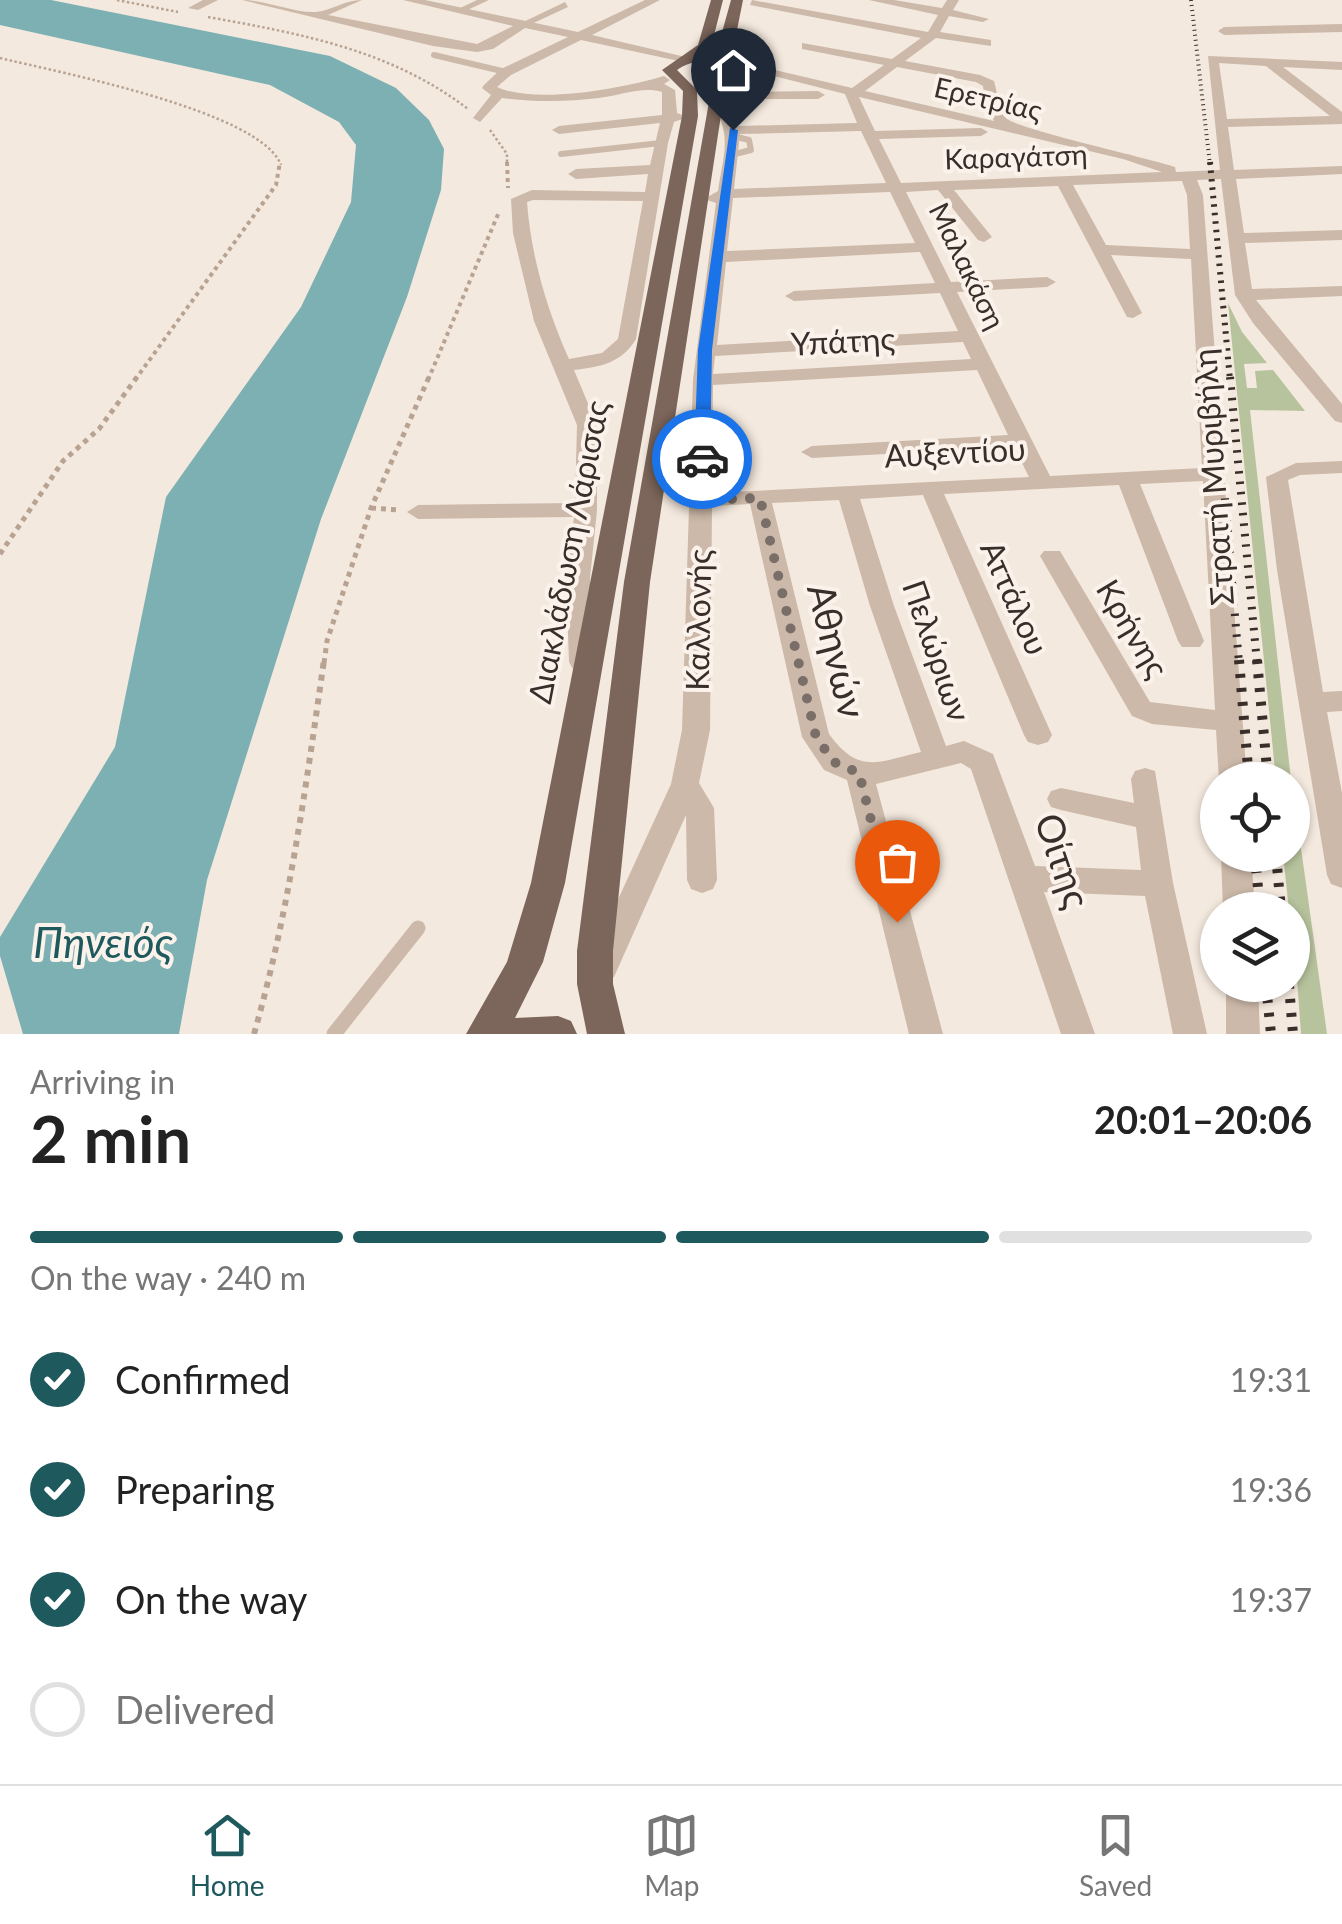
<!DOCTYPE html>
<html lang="en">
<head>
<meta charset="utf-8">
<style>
	:root { --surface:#fff; --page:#f2f2f2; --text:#222; --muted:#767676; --line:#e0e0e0; --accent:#1d595d }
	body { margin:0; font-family:Lato,sans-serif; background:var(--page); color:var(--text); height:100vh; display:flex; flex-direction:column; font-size:38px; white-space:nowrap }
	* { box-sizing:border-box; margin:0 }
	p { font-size:32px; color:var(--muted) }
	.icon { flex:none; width:55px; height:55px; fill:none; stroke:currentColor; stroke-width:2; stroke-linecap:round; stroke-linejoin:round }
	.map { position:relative; height:1034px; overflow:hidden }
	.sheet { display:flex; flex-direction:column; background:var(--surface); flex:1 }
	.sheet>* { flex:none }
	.fabs { position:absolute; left:1200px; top:762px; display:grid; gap:20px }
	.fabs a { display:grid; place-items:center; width:110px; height:110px; border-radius:50%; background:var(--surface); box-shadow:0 2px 8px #0004; font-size:50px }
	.pin { position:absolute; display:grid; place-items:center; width:85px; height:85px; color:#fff; margin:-102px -42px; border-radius:50% 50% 50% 0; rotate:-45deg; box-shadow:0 0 10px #0007 }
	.pin .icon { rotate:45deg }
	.courier { position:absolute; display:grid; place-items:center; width:100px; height:100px; margin:-50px; border:8px solid #1a73e8; border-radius:50%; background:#fff; color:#222; box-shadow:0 2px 12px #0007 }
	.summary em { font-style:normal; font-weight:700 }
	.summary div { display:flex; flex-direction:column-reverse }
	.summary { display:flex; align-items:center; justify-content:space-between; height:170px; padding:0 30px }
	h1 { font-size:65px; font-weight:700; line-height:75px }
	.bar { display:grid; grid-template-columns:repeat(4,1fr); gap:15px 10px; align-content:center; height:120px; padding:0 30px }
	.bar i { height:12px; border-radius:8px; background:var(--line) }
	.bar .selected { background:var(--accent) }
	.bar p { grid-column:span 4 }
	ol { padding:0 30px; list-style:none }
	li { display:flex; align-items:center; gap:30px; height:110px }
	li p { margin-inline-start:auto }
	li .icon { padding:10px; border-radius:50%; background:var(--accent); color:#fff; stroke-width:4 }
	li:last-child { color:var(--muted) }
	li i { width:55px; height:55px; border:5px solid var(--line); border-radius:50% }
	.tab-bar { display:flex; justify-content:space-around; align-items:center; height:140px; border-top:2px solid var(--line); background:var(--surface); font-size:28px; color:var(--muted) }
	.tab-bar a { display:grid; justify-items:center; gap:5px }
	.tab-bar .selected { color:var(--accent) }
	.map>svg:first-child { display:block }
	.green { fill:#b7c39d }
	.water { fill:#7cb0b2 }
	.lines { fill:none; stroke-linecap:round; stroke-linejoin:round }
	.path-far3 { stroke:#b8a393; stroke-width:2.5; stroke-dasharray:2.5 2.5; stroke-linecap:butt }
	.path-far2 { stroke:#b8a393; stroke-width:4; stroke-dasharray:4 4; stroke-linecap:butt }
	.path-far1 { stroke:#b8a393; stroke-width:5; stroke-dasharray:5 5; stroke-linecap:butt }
	.path { stroke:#b8a393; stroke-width:6; stroke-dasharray:6 6; stroke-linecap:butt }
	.service-far1 { stroke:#ccb9a9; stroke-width:6 }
	.service { stroke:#ccb9a9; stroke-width:15 }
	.pedestrian { fill:#ccb9a9; fill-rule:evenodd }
	.minor { fill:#ccb9a9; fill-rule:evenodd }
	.primary { fill:#7c655a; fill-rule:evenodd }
	.rail-far3 { stroke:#392e29; stroke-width:4; stroke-dasharray:1 4; stroke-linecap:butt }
	.rail-far2 { stroke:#392e29; stroke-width:6; stroke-dasharray:2.5 6; stroke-linecap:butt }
	.rail-far1 { stroke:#392e29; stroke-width:8; stroke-dasharray:2.5 8; stroke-linecap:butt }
	.rail { stroke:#392e29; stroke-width:10; stroke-dasharray:4 10; stroke-linecap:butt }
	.route { fill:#1a73e8 }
	.done { stroke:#7a6f68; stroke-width:10; stroke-dasharray:0 18 }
	.labels { text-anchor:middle; stroke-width:8; stroke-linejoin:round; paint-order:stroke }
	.far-street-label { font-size:28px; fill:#392e29; stroke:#fbf3eb }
	.street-label { font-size:32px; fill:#392e29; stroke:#fbf3eb }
	.near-street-label { font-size:38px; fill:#392e29; stroke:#fbf3eb }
	.near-water-label { font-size:42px; font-style:italic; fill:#1d595d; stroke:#fbf3eb }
</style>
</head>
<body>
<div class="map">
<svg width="1342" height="1034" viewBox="0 0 1342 1034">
	<rect width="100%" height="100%" fill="#f4e9de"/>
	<!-- green -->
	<path class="green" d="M1228,303L1242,332L1267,363L1244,364L1247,388H1257L1255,371L1273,370L1305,411L1250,410L1291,780H1276Z
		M1293,791L1327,1034H1301L1292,910H1289L1283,855H1292Z"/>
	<!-- water -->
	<path class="water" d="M0,0H51L330,56L396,88L429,120L444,149L441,190L407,297L321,519L207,880L179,1034H23L0,956V937L115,747L166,497L301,307L351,202L356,145L339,122L270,85L0,25Z"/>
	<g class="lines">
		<!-- path-far3 -->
		<path class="path-far3" d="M117,0L178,12
			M208,17C302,34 391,50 468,109
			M0,58C57,72 261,111 281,165
			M490,130L507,154V165"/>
		<!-- path-far2 -->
		<path class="path-far2" d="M507,162L508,188
			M135,380L276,185L280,162
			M428,380L499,212"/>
		<!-- path-far1 -->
		<path class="path-far1" d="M371,508L398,510
			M0,554L63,461L99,429L137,377
			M324,663L327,641L371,508L429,377"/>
		<!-- path -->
		<path class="path" d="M254,1034C289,912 306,786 324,660"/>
		<!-- service-far1 -->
		<path class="service-far1" d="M434,55L506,72
			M561,154L661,143
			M731,155L751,150L749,140L733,136"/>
		<!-- service -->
		<path class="service" d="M334,1034L418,928"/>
		<!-- pedestrian -->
		<path class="pedestrian" d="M477,0H489L461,13L454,11Z
			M565,2L568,7L525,27L517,25Z"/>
		<!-- minor -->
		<path class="minor" d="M203,0H218L198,10L188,8Z
			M242,0C266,0 294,13 315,12C331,11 344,0 362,0L328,15L477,44L513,26L403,0H425L578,32L645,0H660L592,35L694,59L688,63L581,40L511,75L497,87C536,105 624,88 664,76L670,80L664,84L675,90L677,113L688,117L674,122L668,143L636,339C622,363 600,367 574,370L597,425V510L590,578L595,662L591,669H573L569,662L566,578L574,517L418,519L407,512L418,505L575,503L577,425L534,321L513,233L511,199L532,190L645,192L648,174L576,179L568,174L576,169L650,165L660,123L559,134L552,130L559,126L662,115V92C643,86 619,96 599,98C566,102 534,102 502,98L480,122L473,118L491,95L482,88L484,85L501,69L568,37L525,28L493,49L477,52L433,46ZM533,200L643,201L618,339L602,353L569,359C547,310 531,256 527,202Z
			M752,0L928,32L938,15L869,0H894L942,8L947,0H959L953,10L989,19L983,22L949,16L940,32L991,40V46L936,38L905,61L980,75L994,81C998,93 997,108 1006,118C1016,129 1149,158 1175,167L1176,172L1220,170L1208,56L1342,62V70L1283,67L1342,112V124L1228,127L1234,170L1342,166V174L1236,179L1244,233L1342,230V240L1245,243L1252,289L1342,286V296L1256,300L1342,404V423L1335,421L1253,323L1235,295L1221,179L1197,180L1203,195L1247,780H1219L1216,730L1152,724L1132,716L1040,556L1044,551H1060L1150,702L1215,710L1203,481L1140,484L1204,641L1200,647H1182L1178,641L1119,485L944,494L1052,735L1048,742L1038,745L1028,742L1024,735L923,495L860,499L894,606L946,746L964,741L993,754L1035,866L1141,870L1136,827L1061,810L1051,807L1047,799L1051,791L1061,788L1134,803L1131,779L1135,771L1145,768L1155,771L1173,883L1207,1034H1173L1145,896L1044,892L1095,1034H1061L971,769L961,763L876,784L943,1034H909L847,780L824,770L802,737L750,504L712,506L710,730L699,783L714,808L717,880L713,889L702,893L691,889L687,880L686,815L614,977L603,982L592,977L587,967L671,784L682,730L693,380L716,203L704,199L718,191C723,156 734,131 709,102L721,99L734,113L738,126L857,123L845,94L726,64L732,60L852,88L884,65L802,49V43L892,59L921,38L750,5ZM1219,63L1266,66L1330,116L1227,119ZM897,67L976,82L983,86L985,104L994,121L865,91ZM859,97L1123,159L1162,172L901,183L879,139L981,136L988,132L981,128L875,131ZM861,131L886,183L734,189L740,134ZM1182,181L1187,195L1190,249L1106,245L1073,185ZM1058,186L1127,317L1133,318L1142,313L1111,255L1191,259L1202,468L1050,476L957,292L1047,287L1056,282L1047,277L951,282L906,192L938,190L978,240L984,242L992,237L954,190ZM890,192L915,243L727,251L733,198ZM920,252L935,283L794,291L785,296L794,301L940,293L958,331L717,345L726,262ZM963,342L971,359L713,374L715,356ZM977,370L1008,435L812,446L801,452L812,458L1014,447L1029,477L712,493L713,385ZM839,500L870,606L921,752C878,762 859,775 829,734L772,503Z
			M1342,24V32L1224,35L1218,31L1224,27Z
			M735,92L818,91L825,95L818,99H730V93Z
			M1342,461V473L1300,475L1288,480L1323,692L1342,691V711L1327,712L1342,793V888L1331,884L1327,875L1277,570L1266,477L1296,463Z
			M1221,855H1251L1255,910H1223Z
			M1226,985H1258L1260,1034H1226Z"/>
		<!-- primary -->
		<path class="primary" d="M711,0H723L711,47L705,53L723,56L721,36L731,0H743L734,45L743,70L728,86L723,102L650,582L613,951V984L625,1034H587L577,984V951L624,582L709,102L714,85L729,69C714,58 692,59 677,70L697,90L698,116L565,883L543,962L515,1018L558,1016L571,1021L577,1034H466L507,962L531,883L682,116L683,91L662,70L698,45Z"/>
		<!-- rail-far3 -->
		<path class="rail-far3" d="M1191,0L1210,165"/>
		<!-- rail-far2 -->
		<path class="rail-far2" d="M1210,162L1230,380"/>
		<!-- rail-far1 -->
		<path class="rail-far1" d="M1230,377L1257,663
			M1224,488L1239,663"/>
		<!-- rail -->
		<path class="rail" d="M1239,660L1249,780
			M1257,660L1268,780
			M1255,855L1260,910
			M1276,855L1281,910
			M1266,985L1271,1034
			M1289,985L1293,1034"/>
	</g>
	<!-- route -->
	<path class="route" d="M730,128L738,130L712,350L710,459L702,464L694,459L698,350Z"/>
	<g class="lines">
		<!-- done -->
		<path class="done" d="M702,459L701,500L760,498L816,737L834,762L859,773L897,922"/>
	</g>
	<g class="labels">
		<!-- far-street labels -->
		<g class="far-street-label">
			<text transform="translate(988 99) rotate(13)" y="10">Ερετρίας</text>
			<text transform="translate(1016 157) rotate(-2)" y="10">Καραγάτση</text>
			<text transform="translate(967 266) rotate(64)" y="10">Μαλακάση</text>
		</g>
		<!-- street labels -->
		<g class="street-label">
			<text transform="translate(843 342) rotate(-3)" y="11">Υπάτης</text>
			<text transform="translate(955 453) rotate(-3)" y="11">Αυξεντίου</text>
			<text transform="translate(1214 477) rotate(-94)" y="11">Στρατή Μυριβήλη</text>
			<text transform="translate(569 552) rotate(-79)" y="11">Διακλάδωση Λάρισας</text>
			<text transform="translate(1014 598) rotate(66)" y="11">Αττάλου</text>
			<text transform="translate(699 620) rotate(-89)" y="11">Καλλoνής</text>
			<text transform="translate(1132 629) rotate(59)" y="11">Κρήνης</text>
			<text transform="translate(936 651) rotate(71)" y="11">Πελώριων</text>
		</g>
		<!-- near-street labels -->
		<g class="near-street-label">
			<text transform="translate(836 651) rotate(76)" y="13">Αθηνών</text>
			<text transform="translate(1062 861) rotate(71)" y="13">Οίτης</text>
		</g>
		<!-- near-water labels -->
		<g class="near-water-label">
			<text x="103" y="958">Πηνειός</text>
		</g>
	</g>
</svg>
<div class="fabs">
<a><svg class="icon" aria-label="locate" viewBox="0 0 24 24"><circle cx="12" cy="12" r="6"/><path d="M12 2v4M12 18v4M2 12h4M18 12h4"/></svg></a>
<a><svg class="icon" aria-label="layers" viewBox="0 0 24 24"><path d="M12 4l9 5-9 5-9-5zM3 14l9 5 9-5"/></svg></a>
</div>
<div class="pin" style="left:897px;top:922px;background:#ea580c"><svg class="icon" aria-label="bag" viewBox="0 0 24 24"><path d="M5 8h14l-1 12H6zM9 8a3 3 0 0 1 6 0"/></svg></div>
<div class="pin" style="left:733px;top:130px;background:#1f2937"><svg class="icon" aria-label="home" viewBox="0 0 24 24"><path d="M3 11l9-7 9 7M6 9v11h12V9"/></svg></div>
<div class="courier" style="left:702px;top:459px"><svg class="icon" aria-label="car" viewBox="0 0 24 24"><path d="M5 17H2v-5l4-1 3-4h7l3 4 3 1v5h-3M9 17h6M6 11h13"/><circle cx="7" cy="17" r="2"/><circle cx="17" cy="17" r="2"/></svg></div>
</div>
<section class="sheet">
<div class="summary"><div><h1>2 min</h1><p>Arriving in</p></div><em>20:01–20:06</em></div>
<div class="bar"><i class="selected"></i><i class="selected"></i><i class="selected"></i><i></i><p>On the way · 240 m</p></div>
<ol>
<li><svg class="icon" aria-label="check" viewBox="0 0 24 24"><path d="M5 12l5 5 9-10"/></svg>Confirmed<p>19:31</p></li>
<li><svg class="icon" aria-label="check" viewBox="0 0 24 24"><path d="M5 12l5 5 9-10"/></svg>Preparing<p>19:36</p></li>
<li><svg class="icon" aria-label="check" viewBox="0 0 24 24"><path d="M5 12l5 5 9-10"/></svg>On the way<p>19:37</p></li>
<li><i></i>Delivered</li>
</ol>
</section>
<nav class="tab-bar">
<a class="selected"><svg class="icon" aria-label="home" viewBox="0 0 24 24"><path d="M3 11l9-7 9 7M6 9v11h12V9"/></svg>Home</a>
<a><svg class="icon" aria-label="map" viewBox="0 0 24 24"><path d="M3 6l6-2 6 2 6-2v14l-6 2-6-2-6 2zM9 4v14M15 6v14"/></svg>Map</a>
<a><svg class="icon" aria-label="saved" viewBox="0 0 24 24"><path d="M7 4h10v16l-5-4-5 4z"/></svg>Saved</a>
</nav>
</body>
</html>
